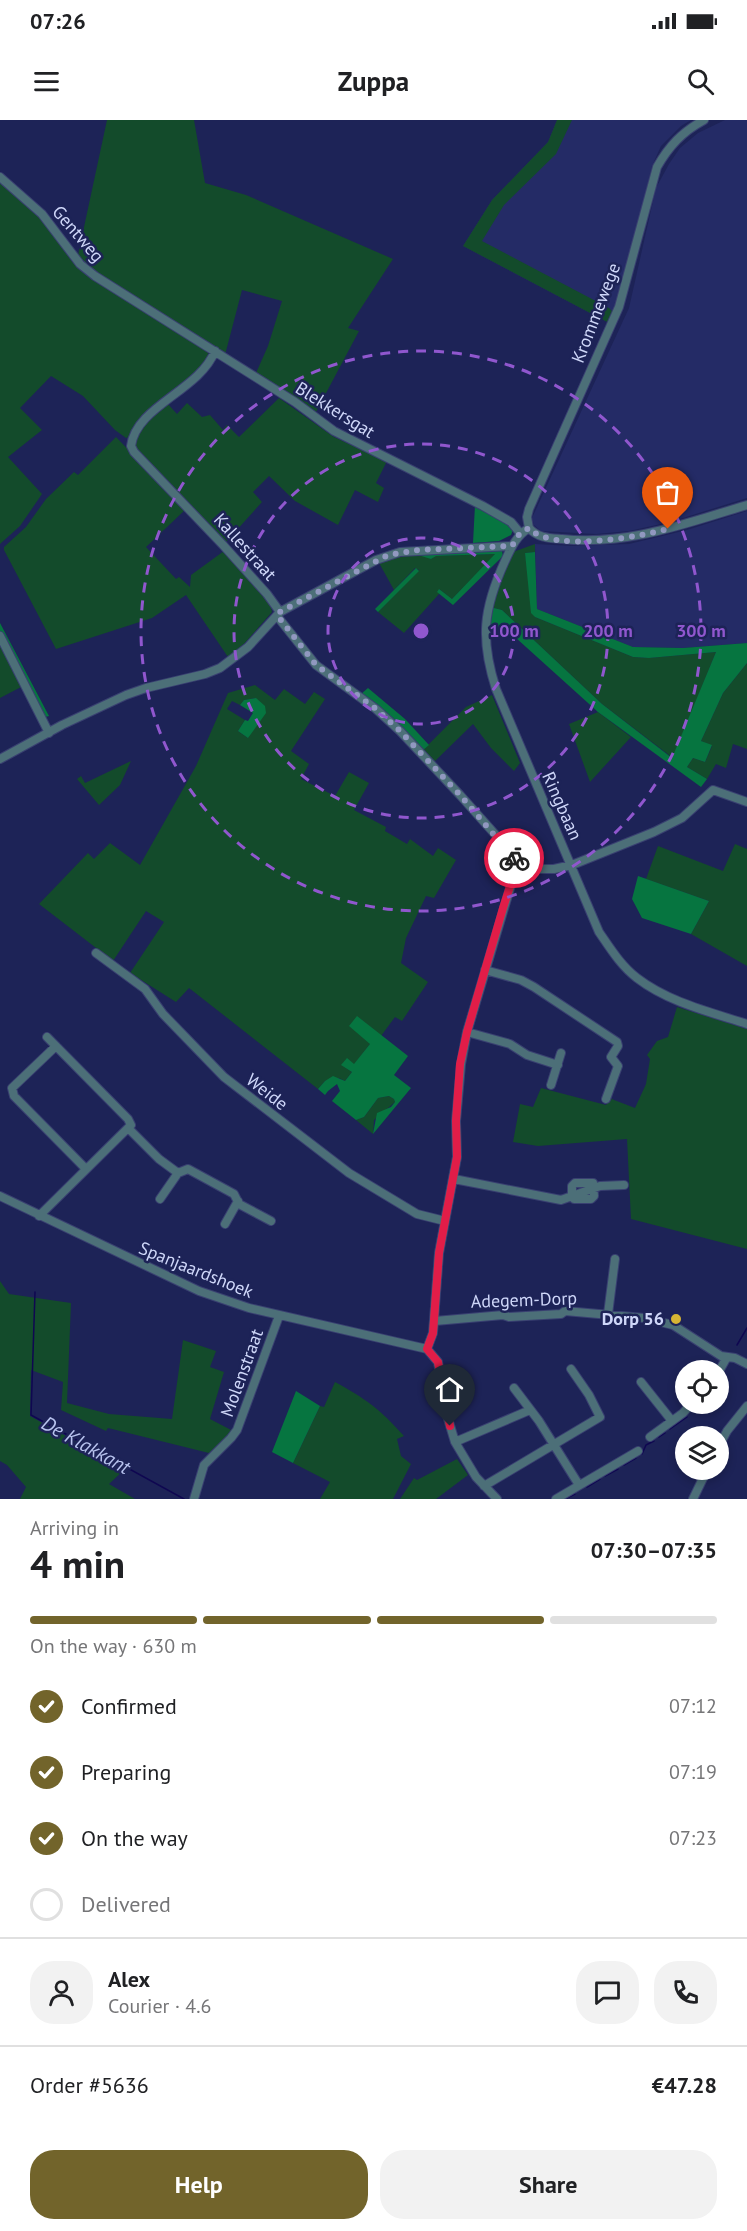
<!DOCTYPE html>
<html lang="en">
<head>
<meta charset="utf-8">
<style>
	:root { --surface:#fff; --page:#f2f2f2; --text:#202124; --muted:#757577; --line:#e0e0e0; --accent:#72642b }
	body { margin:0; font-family:"PT Sans",sans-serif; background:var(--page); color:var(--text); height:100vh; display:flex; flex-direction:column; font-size:22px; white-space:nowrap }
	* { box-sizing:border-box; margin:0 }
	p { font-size:20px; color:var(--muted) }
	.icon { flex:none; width:33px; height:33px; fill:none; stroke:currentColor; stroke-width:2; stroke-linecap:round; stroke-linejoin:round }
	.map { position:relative; height:1379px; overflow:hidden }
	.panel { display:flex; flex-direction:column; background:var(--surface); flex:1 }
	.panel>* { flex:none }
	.tools { position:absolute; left:675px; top:1240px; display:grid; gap:12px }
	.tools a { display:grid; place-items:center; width:54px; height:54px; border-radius:50%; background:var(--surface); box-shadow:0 3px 9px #0003; font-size:30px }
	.pin { position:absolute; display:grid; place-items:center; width:51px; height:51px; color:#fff; margin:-62px -26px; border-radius:50% 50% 50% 0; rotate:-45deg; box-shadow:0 0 6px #0007 }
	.pin .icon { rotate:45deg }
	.courier { position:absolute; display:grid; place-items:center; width:60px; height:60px; margin:-30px; border:4px solid #e11d48; border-radius:50%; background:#fff; color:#222; box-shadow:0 2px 8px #0007 }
	.summary em { font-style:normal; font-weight:700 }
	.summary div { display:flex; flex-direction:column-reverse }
	.summary { display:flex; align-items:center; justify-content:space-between; height:102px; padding:0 30px }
	h1 { font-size:39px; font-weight:700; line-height:45px }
	.bar { display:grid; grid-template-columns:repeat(4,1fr); gap:9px 6px; align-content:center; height:72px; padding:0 30px }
	.bar i { height:8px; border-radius:4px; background:var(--line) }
	.bar .active { background:var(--accent) }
	.bar p { grid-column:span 4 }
	.line { display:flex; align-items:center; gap:15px; padding:0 30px; border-top:2px solid var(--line) }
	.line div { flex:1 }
	.round { display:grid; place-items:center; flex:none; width:63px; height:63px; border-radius:24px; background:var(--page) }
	ol { padding:0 30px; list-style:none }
	li { display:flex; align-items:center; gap:18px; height:66px }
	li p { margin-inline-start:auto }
	li .icon { padding:6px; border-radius:50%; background:var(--accent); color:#fff; stroke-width:4 }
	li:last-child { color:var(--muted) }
	li i { width:33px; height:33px; border:3px solid var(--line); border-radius:50% }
	.primary-button { display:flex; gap:12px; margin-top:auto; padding:12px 30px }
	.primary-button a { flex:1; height:69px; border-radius:24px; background:var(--accent); color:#fff; font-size:24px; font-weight:700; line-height:69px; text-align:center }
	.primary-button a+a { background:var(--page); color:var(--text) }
	.status { display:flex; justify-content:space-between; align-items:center; height:42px; padding:0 30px; background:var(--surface); direction:ltr }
	.status svg { height:16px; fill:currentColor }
	header { display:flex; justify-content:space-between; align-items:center; height:78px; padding:0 30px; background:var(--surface); font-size:27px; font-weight:700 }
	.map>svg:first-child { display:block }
	.built { fill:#242b66 }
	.green { fill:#134b2b; fill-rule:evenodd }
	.forest { fill:#067540 }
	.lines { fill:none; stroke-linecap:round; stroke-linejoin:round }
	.stream { stroke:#0f0751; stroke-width:1.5 }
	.minor-casing { stroke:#394071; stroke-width:10 }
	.minor { stroke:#4c6f78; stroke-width:8 }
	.done { stroke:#9198c0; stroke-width:6; stroke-dasharray:0 10.8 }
	.route { stroke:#e11d48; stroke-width:8 }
	.ring { fill:none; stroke:#9057ce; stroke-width:3; stroke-dasharray:10 8 }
	.poi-dot { fill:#d6b534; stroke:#1d2357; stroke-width:2 }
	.labels { text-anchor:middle; stroke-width:5; stroke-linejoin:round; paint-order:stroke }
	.street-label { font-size:18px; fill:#cfd7f9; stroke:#1d2357 }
	.poi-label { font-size:18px; font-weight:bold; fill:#cfd7f9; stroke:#1d2357; text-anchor:end }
	.water-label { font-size:20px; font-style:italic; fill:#b7c2ed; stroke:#1d2357 }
	.centre { fill:#9057ce; stroke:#1d2357; stroke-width:3 }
	.ring-label { font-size:18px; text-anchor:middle; font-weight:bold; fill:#9057ce; stroke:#1d2357; stroke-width:5; stroke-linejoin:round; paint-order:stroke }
</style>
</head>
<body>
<div class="status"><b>07:26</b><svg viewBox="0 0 49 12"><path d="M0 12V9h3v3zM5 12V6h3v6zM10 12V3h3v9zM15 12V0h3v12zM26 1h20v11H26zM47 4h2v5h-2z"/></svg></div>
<header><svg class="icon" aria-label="menu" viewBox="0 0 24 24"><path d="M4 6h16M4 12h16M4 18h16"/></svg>Zuppa<svg class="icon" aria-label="search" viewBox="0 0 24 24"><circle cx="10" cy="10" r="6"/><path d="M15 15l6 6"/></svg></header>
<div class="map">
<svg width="747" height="1379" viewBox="0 0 747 1379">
	<rect width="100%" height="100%" fill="#1d2357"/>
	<!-- built -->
	<path class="built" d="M557,0H691L681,6L661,26L652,46L633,124L617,181L609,203L463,126L492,80L548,22Z
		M725,0H747V378L670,402L629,411L596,414L541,411L534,405L532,398L629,188L656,68L669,44L680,28L698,13Z
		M747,391V523L683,528L633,527L537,489L535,424L572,426L629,424L687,410Z"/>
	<!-- green -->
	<path class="green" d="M107,0H194L205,63L246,75L393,139L348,208L359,211L316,292L256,253L268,226L282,181L242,170L225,235L99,156L78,135Z
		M557,0H572L556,34L504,85L482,121L609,188L613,192L609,203L463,126L492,80L548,22Z
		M0,63L40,97L71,140L85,153L209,230L206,244L137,304L129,317L126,318L115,310L83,276L51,256L20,288L42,310L8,337L42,374L20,406L0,424Z
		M279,278L334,317L387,341L376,363L384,368L378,382L355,370L338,405L295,381L269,356L253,372L262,382L226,422L140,335L134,327C136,307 152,296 167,283L177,294L187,283L202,297L210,295L223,310L227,305L239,317Z
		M116,317L186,389L146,427L176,459L179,457L190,467L191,455L224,431L270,483L272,492L244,524L228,537L186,475L152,498L56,529L4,430V427L26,407L46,379L74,352L78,355Z
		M535,424V432L525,433L535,497L633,537L649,538L716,532L673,638L602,584L502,490L490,487L509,439L513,432Z
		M418,432L431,439L435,436L496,434L452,479L439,469V474L404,513L378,492L419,450L415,448L394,470L378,441L389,437Z
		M0,522L23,566L0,578Z
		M747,543V629L733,624L726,648L716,644L707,659L687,647L693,638L705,642L712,626L701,621L723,573Z
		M255,565L275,580L284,569L305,584L314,572L325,579L291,631L309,644L301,659L335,676L349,652L369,663L354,690L386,707L385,711L407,724L410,719L433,736L438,728L456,740L434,778L426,776L406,818L401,843L428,862L402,901L395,897L381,916L359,898L370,924L354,945H342L352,952L345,961L339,958L325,961L318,969L189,868L176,882L130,853L164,802L146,791L113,841L39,784L88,733L94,739L110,723L140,745L196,646L228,573ZM256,578L248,618L238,611L245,600L227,589L232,581L240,585L244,580Z
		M492,575L520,643L514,651L491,628L473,604L434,642L422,631L466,587Z
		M598,592L631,617L590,662L569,604Z
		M131,641L120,665L99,685L77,659L81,656L85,663Z
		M735,724L747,729V846L691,814L709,781L646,759L658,726L723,751Z
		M677,887L747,909V1129L631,1099L627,1019L538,1026L513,1022L520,984L533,987L541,968L606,985L609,978L635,988L646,964L650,939L647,935L657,921L668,917Z
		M389,976L394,979L395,982L374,1000L373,1014L356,1000L364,997L378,978Z
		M0,1161L9,1174L71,1183L67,1283L109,1294L172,1299L183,1220L216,1231L210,1247L224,1252L210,1299L233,1311L209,1333L108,1308L106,1311L61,1290L63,1262L31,1250L30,1296L125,1349L109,1364L135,1379H20L26,1367L7,1345L0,1341Z
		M335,1262C366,1279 380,1289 404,1316L397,1319L401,1336L411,1344L393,1379H320L330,1362L293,1343L320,1286L324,1287Z
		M457,1339L468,1355L436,1379H400L414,1358L417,1360Z"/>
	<!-- forest -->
	<path class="forest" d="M475,385L514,407L511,415L499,421L473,423Z
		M498,428L502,431L503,436L453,485L437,472L439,469L452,479L495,434L436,436L431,439L418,435V432Z
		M535,432L537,489L633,527L683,528L747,523V543L723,573L701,621L712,625L705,642L693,638L687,647L707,659L701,667L598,592L505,508L487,520L490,487L502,490L602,584L672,638L716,532L649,538L633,537L535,497L531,493L525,433Z
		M416,448L419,451L378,492L375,489Z
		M0,503L49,596L45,597L0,513Z
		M368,568L405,599L429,625L422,631L361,574Z
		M256,578L265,586L266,593L248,618L238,611L245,600L248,601L253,593L240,585L244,580Z
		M638,756L709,781L691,814L642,798L632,779Z
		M357,896L408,936L394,955L411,968L373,1014L377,993L391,987L395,982L394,979L389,976L378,978L364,997L356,1000L332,981L340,971L337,964L328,971L325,975L318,969L325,961L333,956L345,961L352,952L341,945L347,938L354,944L370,924L349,906Z
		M296,1271L320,1286L293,1343L272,1332Z"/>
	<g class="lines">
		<!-- stream -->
		<path class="stream" d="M35,1172L31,1295L184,1379
			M737,1225L747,1208
			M670,1309L687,1297
			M659,1317L665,1313
			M642,1334L646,1325L654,1321
			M624,1345L636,1338
			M605,1356L618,1349
			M587,1367L600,1359
			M565,1379L575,1374"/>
		<!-- minor casing -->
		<g class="minor-casing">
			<path id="minor" d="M0,57L42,94L80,144L95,156L295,282L334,311L483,386L511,402L520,413
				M215,231C199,271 136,286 131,326L134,332L223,425L267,474L280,492
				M529,408C516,416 511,428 505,441C483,489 480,519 496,569L599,812C610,828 621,846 637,858C668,882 710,892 747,904
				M529,408L527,397L529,389L619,187L657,47C669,26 682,12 704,0
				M529,408C538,418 549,418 562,419C628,426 686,403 747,385
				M277,496L316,545L376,589L400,611L460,675L510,731L520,749
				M0,516L49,613
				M0,639L62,605L126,575L146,568L205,554L220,548L248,527L280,492L376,440L400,432L512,426
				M96,833L145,869L163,894L224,957L349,1053L417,1094L445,1101
				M485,850L521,860L534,867L617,922L618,926L611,937L618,946L606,979
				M467,912L510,924L527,935L558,945
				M56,926L12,968L14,976L86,1049
				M551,965L561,933
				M128,1008L159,1039L178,1053L188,1049L234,1074L239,1084L271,1101
				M454,1059L561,1080L600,1066L624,1065
				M575,1063H593L594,1076L591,1079H574L572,1076V1066Z
				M0,1076L199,1171L249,1188L427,1229L438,1242L446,1292L455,1322L476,1357L497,1379
				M160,1079L178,1053
				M39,1096L131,1005L128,999L47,917
				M225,1104L238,1081
				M608,1194L615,1139
				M435,1201L503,1195L509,1197L561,1194L565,1191L644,1198L673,1205L721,1236L735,1238L747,1244
				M427,1229L433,1213L439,1133L457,1037L456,1001L461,944L467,912L514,755L520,749H554L572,745L654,712L682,698L713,670L747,682
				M718,1253L727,1237
				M641,1262L672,1301
				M514,1268L539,1301L579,1365
				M650,1317L683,1293L691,1284
				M455,1322L530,1290
				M718,1328L727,1311L747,1286
				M484,1366L600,1297L589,1275L571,1249
				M194,1379L204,1345L231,1318L237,1310L279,1196
				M556,1379L638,1331
				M693,1379L707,1350"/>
		</g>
		<!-- minor -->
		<use href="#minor" class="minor"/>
	</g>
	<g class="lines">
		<!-- done -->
		<path class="done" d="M514,738L460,675L400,611L376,589L316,545L277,495L280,492L388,435L418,430L512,426L520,413L529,408C551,433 638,417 668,409"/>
		<!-- route -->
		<path class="route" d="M450,1306L438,1242L427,1229L433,1213L439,1133L457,1037L456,1001L460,944L467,912L503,788L514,754L520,749L514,738"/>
	</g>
	<!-- distance rings -->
	<g class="ring">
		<circle cx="421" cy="511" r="93"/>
		<circle cx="421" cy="511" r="187"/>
		<circle cx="421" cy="511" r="280"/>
	</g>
	<!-- markers -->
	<circle class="poi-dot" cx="676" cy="1199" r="6"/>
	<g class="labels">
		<!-- street labels -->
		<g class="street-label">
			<text transform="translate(78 114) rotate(49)" y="6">Gentweg</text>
			<text transform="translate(596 193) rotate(-69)" y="6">Krommewege</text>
			<text transform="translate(335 290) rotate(32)" y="6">Blekkersgat</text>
			<text transform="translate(245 427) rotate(48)" y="6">Kallestraat</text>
			<text transform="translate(562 686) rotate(66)" y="6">Ringbaan</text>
			<text transform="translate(267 972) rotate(38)" y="6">Weide</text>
			<text transform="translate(196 1150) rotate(22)" y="6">Spanjaardshoek</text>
			<text transform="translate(524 1180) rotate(-2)" y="6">Adegem-Dorp</text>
			<text transform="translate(242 1253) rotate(-70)" y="6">Molenstraat</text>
		</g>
		<!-- poi labels -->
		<g class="poi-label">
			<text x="664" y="1205">Dorp 56</text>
		</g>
		<!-- water labels -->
		<g class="water-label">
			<text transform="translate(86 1325) rotate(29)" y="7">De Klakkant</text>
		</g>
	</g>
	<circle cx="421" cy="511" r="9" class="centre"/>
	<g class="ring-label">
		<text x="514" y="517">100 m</text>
		<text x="608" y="517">200 m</text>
		<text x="701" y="517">300 m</text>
	</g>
</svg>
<div class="tools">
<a><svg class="icon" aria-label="locate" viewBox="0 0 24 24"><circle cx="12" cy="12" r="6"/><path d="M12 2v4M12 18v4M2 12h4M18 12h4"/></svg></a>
<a><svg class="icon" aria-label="layers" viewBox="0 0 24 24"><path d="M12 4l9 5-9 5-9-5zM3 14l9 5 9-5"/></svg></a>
</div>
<div class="pin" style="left:668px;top:409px;background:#ea580c"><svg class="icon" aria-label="bag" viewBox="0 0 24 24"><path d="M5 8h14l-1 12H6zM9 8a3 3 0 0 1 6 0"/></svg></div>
<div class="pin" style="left:450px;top:1306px;background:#1f2937"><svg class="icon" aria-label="home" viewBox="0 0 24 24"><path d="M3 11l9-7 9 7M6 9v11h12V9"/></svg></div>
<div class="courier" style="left:514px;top:738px"><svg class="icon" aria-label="bike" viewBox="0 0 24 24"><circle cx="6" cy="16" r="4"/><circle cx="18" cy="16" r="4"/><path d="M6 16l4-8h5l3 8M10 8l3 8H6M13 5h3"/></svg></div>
</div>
<section class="panel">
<div class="summary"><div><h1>4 min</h1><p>Arriving in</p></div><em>07:30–07:35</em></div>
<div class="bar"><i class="active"></i><i class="active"></i><i class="active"></i><i></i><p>On the way · 630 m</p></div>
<ol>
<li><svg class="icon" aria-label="check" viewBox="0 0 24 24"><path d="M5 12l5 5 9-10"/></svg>Confirmed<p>07:12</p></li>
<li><svg class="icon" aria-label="check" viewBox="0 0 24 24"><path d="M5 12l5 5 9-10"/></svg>Preparing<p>07:19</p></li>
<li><svg class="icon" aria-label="check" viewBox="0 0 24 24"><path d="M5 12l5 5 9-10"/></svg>On the way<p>07:23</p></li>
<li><i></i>Delivered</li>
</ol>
<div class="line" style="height:108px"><a class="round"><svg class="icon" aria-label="person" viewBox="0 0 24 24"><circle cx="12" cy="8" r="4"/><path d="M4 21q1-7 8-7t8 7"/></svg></a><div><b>Alex</b><p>Courier · 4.6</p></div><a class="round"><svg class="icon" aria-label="chat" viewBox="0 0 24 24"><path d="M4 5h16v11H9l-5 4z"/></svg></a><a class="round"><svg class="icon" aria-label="phone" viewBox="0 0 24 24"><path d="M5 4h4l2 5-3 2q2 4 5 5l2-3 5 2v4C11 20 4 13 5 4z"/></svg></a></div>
<div class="line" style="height:78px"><div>Order #5636</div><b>€47.28</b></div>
<div class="primary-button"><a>Help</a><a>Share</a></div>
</section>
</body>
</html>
